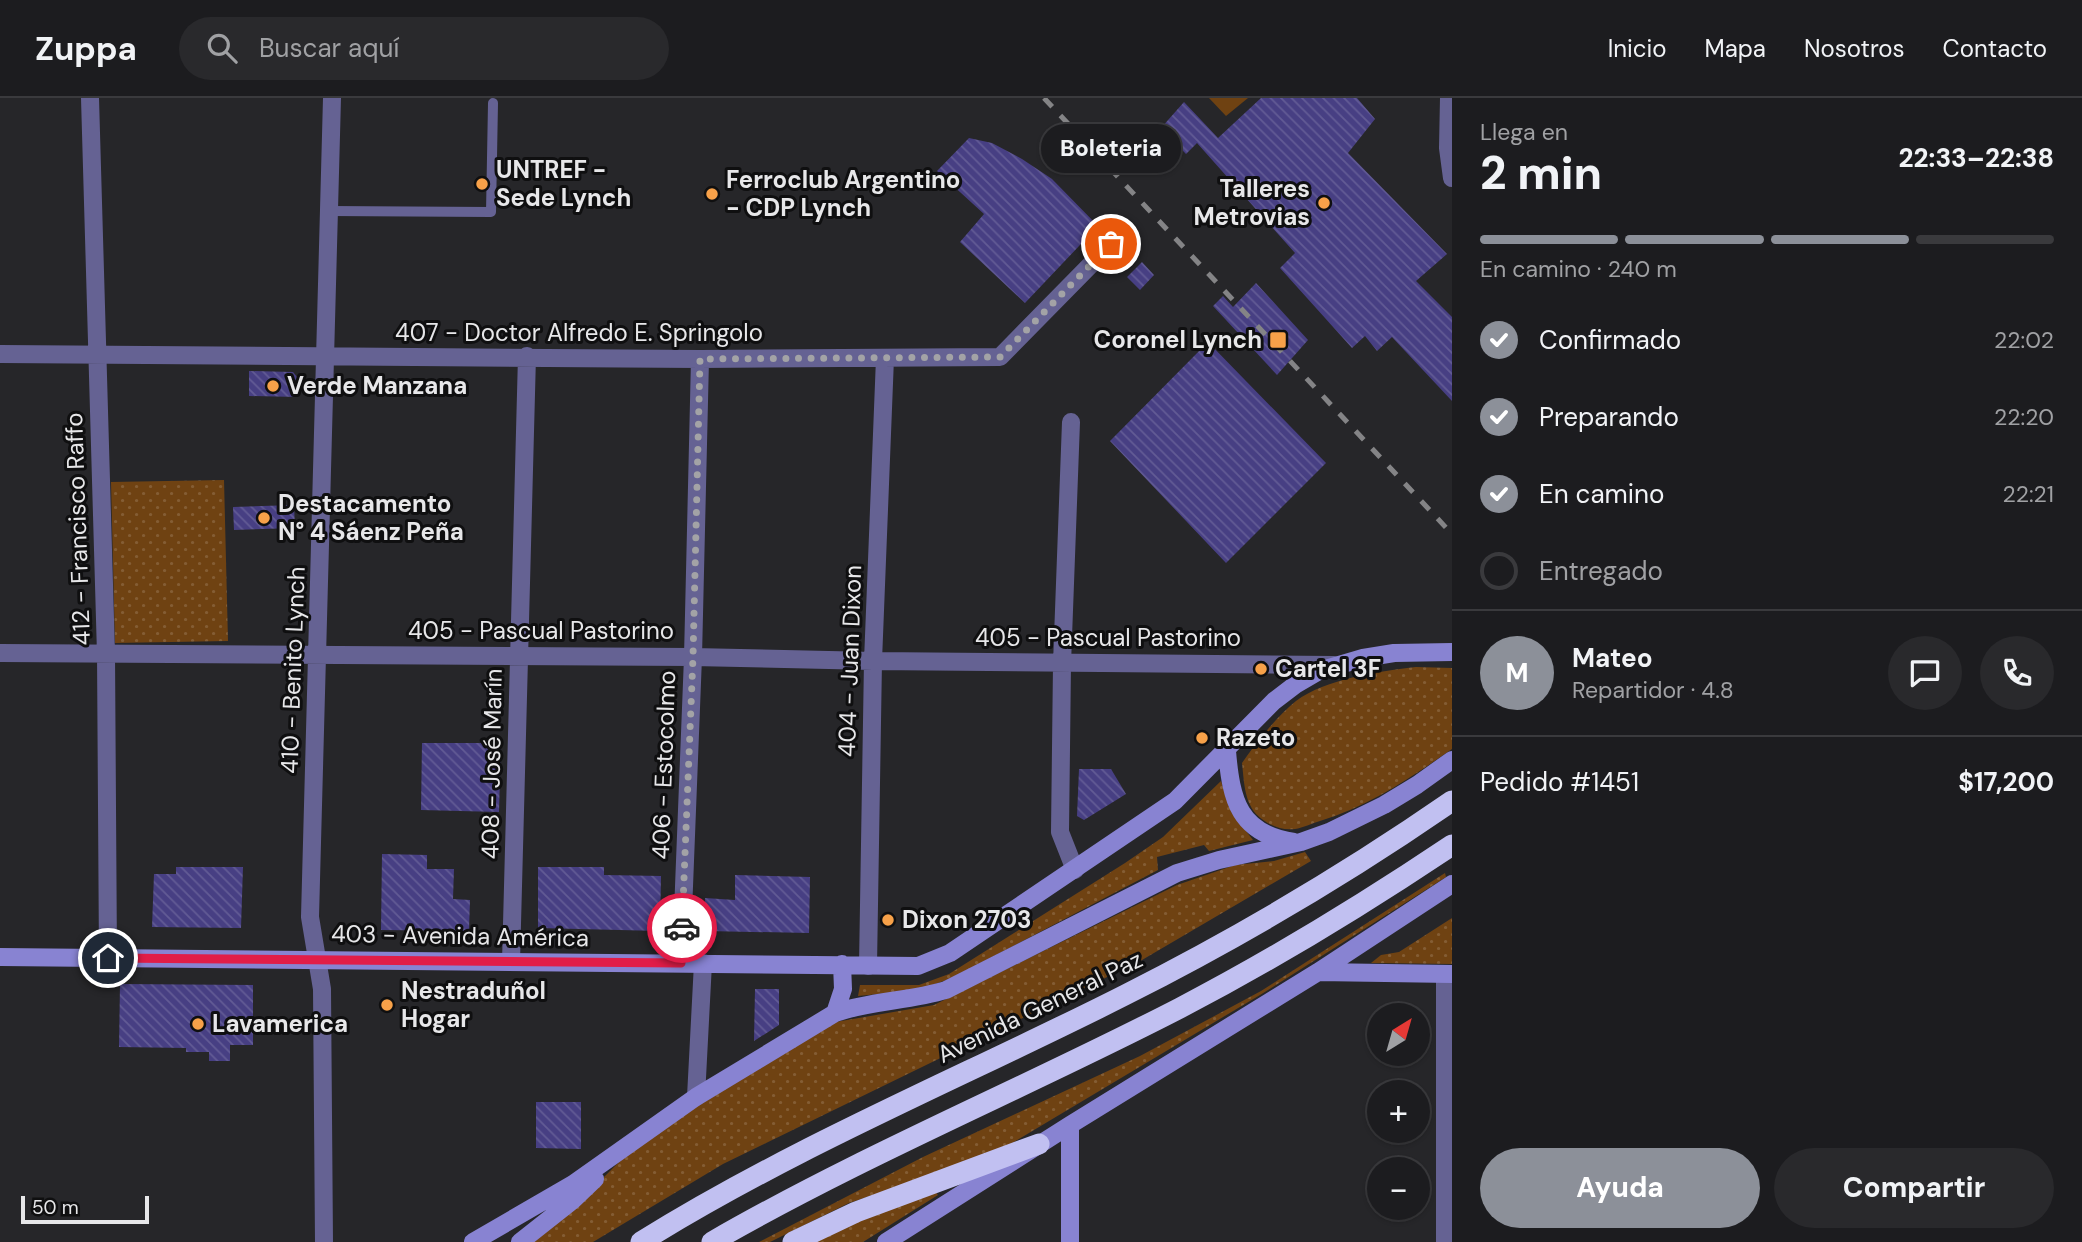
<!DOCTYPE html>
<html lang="es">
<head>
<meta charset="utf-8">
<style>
	:root { --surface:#1c1c1f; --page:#29292c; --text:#f1f3f6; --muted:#a0a1a4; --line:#3a3a3d; --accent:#8c9099 }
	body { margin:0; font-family:"DM Sans",sans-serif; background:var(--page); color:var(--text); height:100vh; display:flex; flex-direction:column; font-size:26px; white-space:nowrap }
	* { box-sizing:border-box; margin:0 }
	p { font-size:23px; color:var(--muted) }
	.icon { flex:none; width:38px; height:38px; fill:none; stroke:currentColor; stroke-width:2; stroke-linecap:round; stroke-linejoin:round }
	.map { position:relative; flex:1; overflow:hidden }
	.sheet { display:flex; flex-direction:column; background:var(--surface); width:630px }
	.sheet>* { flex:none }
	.needle { width:46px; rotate:37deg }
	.tools { position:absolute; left:1367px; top:905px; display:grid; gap:14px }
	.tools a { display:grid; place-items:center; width:63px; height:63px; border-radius:50%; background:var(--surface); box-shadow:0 2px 5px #0004,0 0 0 2px var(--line); font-size:35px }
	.scale { position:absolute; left:21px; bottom:18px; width:128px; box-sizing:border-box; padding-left:7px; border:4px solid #e7e7e9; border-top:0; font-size:19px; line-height:24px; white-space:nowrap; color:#e7e7e9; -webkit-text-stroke:5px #0f0f10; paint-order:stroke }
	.pin { position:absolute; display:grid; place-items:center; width:60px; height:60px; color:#fff; margin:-30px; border:4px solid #fff; border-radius:50%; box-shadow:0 2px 7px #0007 }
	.courier { position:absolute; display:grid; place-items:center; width:70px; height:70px; margin:-35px; border:5px solid #e11d48; border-radius:50%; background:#fff; color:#222; box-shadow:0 2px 9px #0007 }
	.bubble { position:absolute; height:49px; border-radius:24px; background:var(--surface); box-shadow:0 2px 5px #0004,0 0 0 2px var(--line); font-size:23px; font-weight:800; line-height:49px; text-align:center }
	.summary em { font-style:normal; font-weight:800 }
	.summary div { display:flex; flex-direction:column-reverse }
	.summary { display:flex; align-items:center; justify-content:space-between; height:119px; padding:0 28px }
	h1 { font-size:46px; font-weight:800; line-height:52px }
	.bar { display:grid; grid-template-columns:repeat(4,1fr); gap:10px 7px; align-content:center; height:84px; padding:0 28px }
	.bar i { height:9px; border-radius:5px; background:var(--line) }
	.bar .current { background:var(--accent) }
	.bar p { grid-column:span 4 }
	.line { display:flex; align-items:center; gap:18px; padding:0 28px; border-top:2px solid var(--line) }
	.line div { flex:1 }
	.round { display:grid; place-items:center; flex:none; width:74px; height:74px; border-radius:37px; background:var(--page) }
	ol { padding:0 28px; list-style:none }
	li { display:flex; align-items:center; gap:21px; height:77px }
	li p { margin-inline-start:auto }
	li .icon { padding:7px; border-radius:50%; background:var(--accent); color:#fff; stroke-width:4 }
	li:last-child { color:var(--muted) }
	li i { width:38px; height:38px; border:4px solid var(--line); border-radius:50% }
	.cta { display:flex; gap:14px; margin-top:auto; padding:14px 28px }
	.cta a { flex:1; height:80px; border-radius:42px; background:var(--accent); color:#fff; font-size:28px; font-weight:800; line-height:80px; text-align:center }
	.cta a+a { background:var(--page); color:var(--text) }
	header { display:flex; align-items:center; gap:42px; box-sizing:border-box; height:98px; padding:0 35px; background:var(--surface); border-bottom:2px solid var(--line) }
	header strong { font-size:33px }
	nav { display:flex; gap:38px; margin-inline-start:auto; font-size:24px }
	.search { width:490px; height:63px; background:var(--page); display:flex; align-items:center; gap:18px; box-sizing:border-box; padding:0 24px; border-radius:38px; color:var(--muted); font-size:26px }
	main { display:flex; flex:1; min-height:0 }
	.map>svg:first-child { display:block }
	.grass { fill:url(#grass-dots) }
	.garden { fill:#6f4212 }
	.building { fill:url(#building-back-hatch) }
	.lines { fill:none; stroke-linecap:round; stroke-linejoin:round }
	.lane { stroke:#656293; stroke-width:10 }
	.street { stroke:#656293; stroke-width:18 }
	.secondary { stroke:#8883d2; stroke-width:18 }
	.highway { stroke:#c1c0f1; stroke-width:21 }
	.rail { stroke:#848486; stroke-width:5; stroke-dasharray:12 12; stroke-linecap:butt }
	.done { stroke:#a3a3a6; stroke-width:7; stroke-dasharray:0 12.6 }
	.route { stroke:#e11d48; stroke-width:9 }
	.poi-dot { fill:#f7a149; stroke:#0f0f10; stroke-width:2.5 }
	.labels { text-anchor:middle; stroke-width:6; stroke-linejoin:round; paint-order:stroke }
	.poi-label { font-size:24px; font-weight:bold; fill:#e7e7e9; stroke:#0f0f10; text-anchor:start }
	.street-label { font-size:24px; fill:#e7e7e9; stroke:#0f0f10 }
</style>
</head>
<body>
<header>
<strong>Zuppa</strong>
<div class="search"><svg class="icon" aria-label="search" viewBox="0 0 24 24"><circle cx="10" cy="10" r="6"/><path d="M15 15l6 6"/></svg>Buscar aquí</div>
<nav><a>Inicio</a><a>Mapa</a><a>Nosotros</a><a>Contacto</a></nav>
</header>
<main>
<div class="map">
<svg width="1452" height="1144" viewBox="0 0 1452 1144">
	<defs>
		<pattern id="grass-dots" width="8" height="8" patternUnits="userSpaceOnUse" patternTransform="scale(1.75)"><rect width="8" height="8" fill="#6f4212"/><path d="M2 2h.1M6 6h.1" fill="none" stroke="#845d34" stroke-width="1.8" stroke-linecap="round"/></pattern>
		<pattern id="building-back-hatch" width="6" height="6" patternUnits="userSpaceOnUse" patternTransform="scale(1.75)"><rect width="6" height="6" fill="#473f83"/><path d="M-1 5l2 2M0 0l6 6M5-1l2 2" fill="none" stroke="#625b95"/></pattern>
	</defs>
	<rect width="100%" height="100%" fill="#262629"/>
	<!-- grass -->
	<path class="grass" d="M224,382L228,543L115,545L111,384Z
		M1416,569L1452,570V651C1410,680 1370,708 1320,723C1312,725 1303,730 1295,731C1280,733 1266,726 1256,716C1244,702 1244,682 1242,665C1256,645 1277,618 1296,603C1325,581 1380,573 1416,569Z
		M1221,683L1232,715L1253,742L1209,753L1204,747L1157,759L1158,772L952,880L918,892L858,898L860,887H919L949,876L1125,765L1163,739Z
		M1305,754L1311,763L1142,862L723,1066L593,1144H529L582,1101L638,1045L824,926L934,907L1177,787L1235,767L1274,763Z
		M1445,775L1446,779L1260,897L997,1054L958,1069L849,1105L770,1144H759L923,1059L1140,958L1261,893Z
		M1452,820V866L1371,865L1381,857L1399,854Z
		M935,1093L938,1097L863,1144H813L853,1121Z"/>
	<!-- garden -->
	<path class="garden" d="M1209,0H1248L1226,18Z"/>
	<!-- building -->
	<path class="building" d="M1261,0H1357L1375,21L1348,55L1447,156L1416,183L1452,219V303L1392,239L1377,253L1365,238L1352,250L1280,170L1295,155L1197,45L1186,56L1161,30L1184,4L1218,40Z
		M969,40L992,45L1022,61L1052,81L1098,128L1025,205L960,144L984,116L937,73Z
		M1142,164L1154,177L1140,192L1127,179Z
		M1256,185L1308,242L1277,277L1213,208L1223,198L1233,209Z
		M1208,244L1326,365L1226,465L1110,343Z
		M249,273L293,274L297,279V299L249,298Z
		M294,407L295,430L234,432L233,409Z
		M422,645H501L499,714L421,712Z
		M1079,671H1111L1126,696L1084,722L1077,718Z
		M382,756L427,757V771H454L453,801L470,802L469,833L381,832Z
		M176,769H243L241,830L152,829L154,776H176Z
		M538,769H604V777L661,778L660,833L538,830Z
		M735,777L810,779L809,835L706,833L705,800L735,802Z
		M120,886L253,887V947H230V963H209V954H186V950L119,949Z
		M755,891H779V927L754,943Z
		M536,1004H581V1051L536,1050Z"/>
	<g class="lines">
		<!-- lane -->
		<path class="lane" d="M329,113L491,114L493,5"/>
		<!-- street -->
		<path class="street" d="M90,0L106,556L108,860
			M1449,0L1448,50L1452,80
			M0,256L700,261L1000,259L1111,146
			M1071,324L1062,566L1060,734L1075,772
			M0,555L693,559L873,563L1334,567
			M511,864L527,258
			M681,865L693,559L700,261
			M868,868L873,563L885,260
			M1445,876V1144
			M696,999L703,865
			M324,1144L322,891L310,819L332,0"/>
		<!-- secondary -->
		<path class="secondary" d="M1227,653C1231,702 1239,736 1294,744
			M0,859L918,868L950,855L1175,703L1274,603L1295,587L1319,573L1363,560L1394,555L1452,554
			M1318,874L1452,876
			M835,915L843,891L842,866
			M473,1144L573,1086L696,999L835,915C870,903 910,903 946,892L1177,775L1219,762L1301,744L1329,734L1384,707L1417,687L1452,662
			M520,1144L572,1103L595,1081
			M886,1144L1070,1027L1318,874L1452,786
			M1070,1144V1027"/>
		<!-- highway -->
		<path class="highway" d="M641,1144C795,1048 963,979 1125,897C1238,840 1348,775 1452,703
			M712,1144C863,1057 1025,990 1180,910C1274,861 1364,806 1452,747
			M793,1144L856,1114L1039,1046"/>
		<!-- rail -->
		<path class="rail" d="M1044,0L1452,436"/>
	</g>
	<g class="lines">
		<!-- done -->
		<path class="done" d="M682,830L693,559L700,261L1000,259L1111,146"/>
		<!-- route -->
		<path class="route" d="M108,860L681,865L682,830"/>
	</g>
	<!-- markers -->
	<g class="poi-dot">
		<circle cx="482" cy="86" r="7"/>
		<circle cx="712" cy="96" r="7"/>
		<circle cx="1324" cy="105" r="7"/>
		<rect x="1269" y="233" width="18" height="18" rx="3.5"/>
		<circle cx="273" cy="288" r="7"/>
		<circle cx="264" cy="420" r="7"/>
		<circle cx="1261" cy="571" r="7"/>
		<circle cx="1202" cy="640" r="7"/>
		<circle cx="888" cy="822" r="7"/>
		<circle cx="387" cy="907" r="7"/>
		<circle cx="198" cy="926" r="7"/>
	</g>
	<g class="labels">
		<!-- poi labels -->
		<g class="poi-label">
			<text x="496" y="80">UNTREF -<tspan x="496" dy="28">Sede Lynch</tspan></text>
			<text x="726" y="90">Ferroclub Argentino<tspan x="726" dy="28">- CDP Lynch</tspan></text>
			<text x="1310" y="99" text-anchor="end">Talleres<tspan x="1310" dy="28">Metrovias</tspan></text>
			<text x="1262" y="250" text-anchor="end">Coronel Lynch</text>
			<text x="287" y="296">Verde Manzana</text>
			<text x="278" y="414">Destacamento<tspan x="278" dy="28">N° 4 Sáenz Peña</tspan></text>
			<text x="1275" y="579">Cartel 3F</text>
			<text x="1216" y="648">Razeto</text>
			<text x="902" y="830">Dixon 2703</text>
			<text x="401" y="901">Nestraduñol<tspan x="401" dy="28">Hogar</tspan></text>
			<text x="212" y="934">Lavamerica</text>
		</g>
		<!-- street labels -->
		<g class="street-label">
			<text x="579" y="243">407 - Doctor Alfredo E. Springolo</text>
			<text transform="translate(78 431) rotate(-92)" y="8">412 - Francisco Raffo</text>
			<text x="541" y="541">405 - Pascual Pastorino</text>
			<text x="1108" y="548">405 - Pascual Pastorino</text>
			<text transform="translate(850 563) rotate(-88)" y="8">404 - Juan Dixon</text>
			<text transform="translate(293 572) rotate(-88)" y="8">410 - Benito Lynch</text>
			<text transform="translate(492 666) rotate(-89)" y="8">408 - José Marín</text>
			<text transform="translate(664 667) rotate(-88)" y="8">406 - Estocolmo</text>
			<text transform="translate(460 838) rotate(1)" y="8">403 - Avenida América</text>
			<text transform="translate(1040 909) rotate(-26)" y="8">Avenida General Paz</text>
		</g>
	</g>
</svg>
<div class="tools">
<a><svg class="needle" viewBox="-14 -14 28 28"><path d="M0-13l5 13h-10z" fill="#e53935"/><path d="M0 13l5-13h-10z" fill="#a0a1a4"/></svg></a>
<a>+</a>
<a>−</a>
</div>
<div class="scale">50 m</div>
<div class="pin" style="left:1111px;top:146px;background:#ea580c"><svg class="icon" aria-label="bag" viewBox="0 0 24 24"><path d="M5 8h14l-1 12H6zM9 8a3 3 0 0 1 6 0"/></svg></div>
<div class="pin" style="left:108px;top:860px;background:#1f2937"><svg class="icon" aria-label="home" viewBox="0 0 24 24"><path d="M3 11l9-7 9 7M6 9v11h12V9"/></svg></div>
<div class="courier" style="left:682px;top:830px"><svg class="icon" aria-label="car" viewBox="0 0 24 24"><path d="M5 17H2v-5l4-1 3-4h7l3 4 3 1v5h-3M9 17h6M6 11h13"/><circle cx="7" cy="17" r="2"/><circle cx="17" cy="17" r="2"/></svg></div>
<div class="bubble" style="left:1041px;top:26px;width:140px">Boleteria</div>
</div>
<section class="sheet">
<div class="summary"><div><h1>2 min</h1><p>Llega en</p></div><em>22:33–22:38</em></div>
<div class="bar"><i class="current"></i><i class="current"></i><i class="current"></i><i></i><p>En camino · 240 m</p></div>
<ol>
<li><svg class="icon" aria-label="check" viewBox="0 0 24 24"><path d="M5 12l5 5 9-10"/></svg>Confirmado<p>22:02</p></li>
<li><svg class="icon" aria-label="check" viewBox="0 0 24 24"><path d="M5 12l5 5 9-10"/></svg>Preparando<p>22:20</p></li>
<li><svg class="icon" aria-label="check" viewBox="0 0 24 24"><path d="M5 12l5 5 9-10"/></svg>En camino<p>22:21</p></li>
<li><i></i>Entregado</li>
</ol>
<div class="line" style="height:126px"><b class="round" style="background:var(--accent);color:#fff">M</b><div><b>Mateo</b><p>Repartidor · 4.8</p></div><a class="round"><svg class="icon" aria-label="chat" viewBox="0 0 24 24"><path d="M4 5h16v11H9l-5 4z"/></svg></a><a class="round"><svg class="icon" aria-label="phone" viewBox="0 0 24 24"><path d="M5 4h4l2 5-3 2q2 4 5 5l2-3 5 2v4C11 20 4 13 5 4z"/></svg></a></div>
<div class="line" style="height:91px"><div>Pedido #1451</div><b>$17,200</b></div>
<div class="cta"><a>Ayuda</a><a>Compartir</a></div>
</section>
</main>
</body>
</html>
